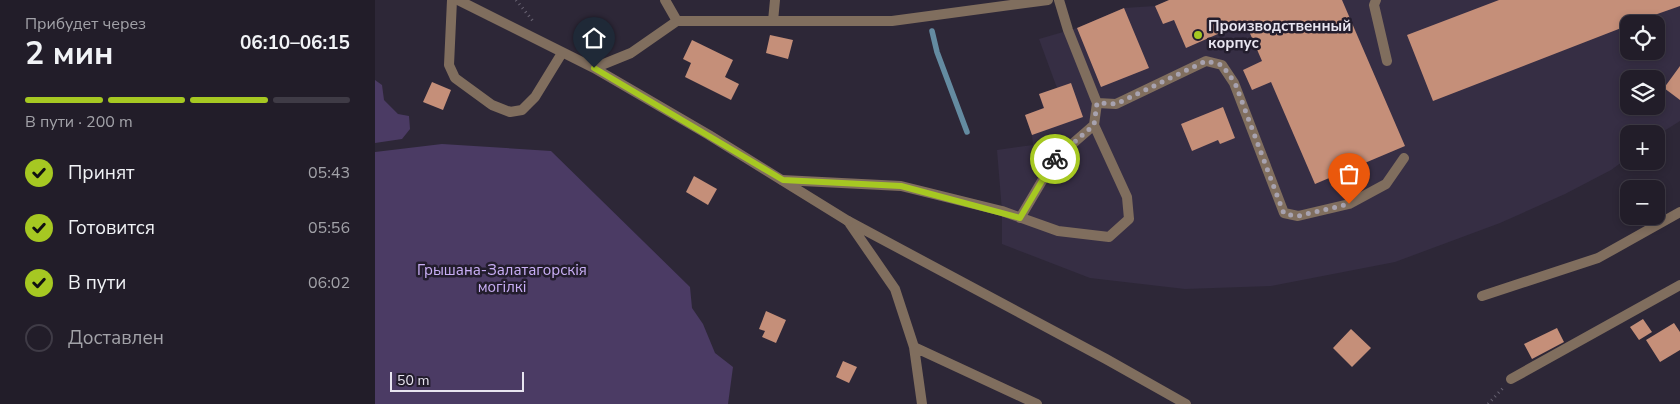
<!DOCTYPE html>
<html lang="ru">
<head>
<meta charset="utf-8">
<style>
	:root { --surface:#221d29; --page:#2a2631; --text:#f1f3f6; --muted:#a2a2a8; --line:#3f3b46; --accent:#a6c822 }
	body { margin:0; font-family:"Nunito Sans",sans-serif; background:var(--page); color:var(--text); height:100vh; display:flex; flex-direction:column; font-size:19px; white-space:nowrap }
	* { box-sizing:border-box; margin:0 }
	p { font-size:16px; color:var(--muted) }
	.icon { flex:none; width:28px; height:28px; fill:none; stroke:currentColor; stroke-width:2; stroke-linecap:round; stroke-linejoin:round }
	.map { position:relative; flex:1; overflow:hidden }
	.sheet { display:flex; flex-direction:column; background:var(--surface); width:375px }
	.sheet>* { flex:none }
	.controls { position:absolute; left:1245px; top:15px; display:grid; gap:10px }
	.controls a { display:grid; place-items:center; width:45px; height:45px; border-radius:10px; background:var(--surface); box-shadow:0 2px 8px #0003,0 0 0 1px var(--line); font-size:25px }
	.scale { position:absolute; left:15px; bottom:12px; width:134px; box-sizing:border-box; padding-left:5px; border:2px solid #e8e5f0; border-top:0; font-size:14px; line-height:18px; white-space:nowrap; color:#e8e5f0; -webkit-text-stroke:4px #231d2d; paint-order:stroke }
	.pin { position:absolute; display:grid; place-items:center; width:42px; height:42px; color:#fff; margin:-51px -21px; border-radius:50% 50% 50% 0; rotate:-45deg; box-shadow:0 0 5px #0007 }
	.pin .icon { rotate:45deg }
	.courier { position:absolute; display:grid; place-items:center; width:50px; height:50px; margin:-25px; border:4px solid #a6c822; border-radius:50%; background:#fff; color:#222; box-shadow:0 1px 6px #0007 }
	.overview em { font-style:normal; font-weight:700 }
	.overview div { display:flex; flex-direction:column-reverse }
	.overview { display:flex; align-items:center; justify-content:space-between; height:85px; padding:0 25px }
	h1 { font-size:32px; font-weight:700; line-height:38px }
	.bar { display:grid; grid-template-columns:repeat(4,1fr); gap:8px 5px; align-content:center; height:60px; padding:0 25px }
	.bar i { height:6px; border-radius:4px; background:var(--line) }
	.bar .active { background:var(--accent) }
	.bar p { grid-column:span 4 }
	ol { padding:0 25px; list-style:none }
	li { display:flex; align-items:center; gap:15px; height:55px }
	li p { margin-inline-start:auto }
	li .icon { padding:5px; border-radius:50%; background:var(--accent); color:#111; stroke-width:4 }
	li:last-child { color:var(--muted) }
	li i { width:28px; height:28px; border:2px solid var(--line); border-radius:50% }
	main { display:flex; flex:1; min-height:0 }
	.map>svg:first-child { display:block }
	.built { fill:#362e44; fill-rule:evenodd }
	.green { fill:#4b3b64 }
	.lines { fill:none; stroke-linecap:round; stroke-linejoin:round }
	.stream { stroke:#648ba1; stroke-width:5.5 }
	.building { fill:#c58f79 }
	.path { stroke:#676271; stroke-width:3; stroke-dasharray:1 4; stroke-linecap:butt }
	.service { stroke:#806e5e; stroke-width:10 }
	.minor { stroke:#806e5e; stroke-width:10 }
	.done { stroke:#a7a2af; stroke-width:5; stroke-dasharray:0 9 }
	.route { stroke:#a6c822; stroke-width:6 }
	.poi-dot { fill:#a6c822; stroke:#231d2d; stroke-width:2 }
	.labels { text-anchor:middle; stroke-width:5; stroke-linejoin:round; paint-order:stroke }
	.poi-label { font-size:15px; font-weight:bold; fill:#e8e5f0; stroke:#231d2d; text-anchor:start }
	.park-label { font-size:15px; fill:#c9aff6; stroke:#231d2d }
</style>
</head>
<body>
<main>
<section class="sheet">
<div class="overview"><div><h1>2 мин</h1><p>Прибудет через</p></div><em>06:10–06:15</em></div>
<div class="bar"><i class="active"></i><i class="active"></i><i class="active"></i><i></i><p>В пути · 200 m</p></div>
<ol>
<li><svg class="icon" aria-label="check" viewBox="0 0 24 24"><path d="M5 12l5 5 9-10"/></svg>Принят<p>05:43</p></li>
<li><svg class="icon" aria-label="check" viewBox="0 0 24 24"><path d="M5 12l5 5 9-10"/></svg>Готовится<p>05:56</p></li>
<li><svg class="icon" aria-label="check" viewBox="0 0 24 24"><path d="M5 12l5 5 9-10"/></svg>В пути<p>06:02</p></li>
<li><i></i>Доставлен</li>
</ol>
</section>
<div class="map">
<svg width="1305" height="404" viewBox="0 0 1305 404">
	<rect width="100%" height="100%" fill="#2d2737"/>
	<!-- built -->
	<path class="built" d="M794,0H1305V121L1281,136V134H1254V157L1236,170L1190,194L1125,223L1020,262L896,286L810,289L715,278L627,244V211L622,150L658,145L657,135L650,115L668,108L664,94L682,88L664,39L702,28L749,8L780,6ZM1254,24H1281V51H1254ZM1254,79H1281V106H1254Z"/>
	<!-- green -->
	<path class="green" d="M0,80L7,85L9,100L23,114L34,116L35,129L27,139L0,143Z
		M67,144L176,151L315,287L317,308L328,324L340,353L358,367L353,404H0V152Z"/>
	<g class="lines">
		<!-- stream -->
		<path class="stream" d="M557,31L562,52L592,132"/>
	</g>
	<!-- building -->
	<path class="building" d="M794,0H967L1030,146L940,184L896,82L877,90L868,70L887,61L870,22L811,48L799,20L788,24L780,6Z
		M1124,0H1305V6L1254,24V25L1058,101L1032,35Z
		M749,8L774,68L726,87L702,28Z
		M395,35L418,40L413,59L391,53Z
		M317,40L358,60L350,77L364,84L356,100L310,77L316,63L308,59Z
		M1305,66V100L1289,88Z
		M57,82L76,90L68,110L48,102Z
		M696,83L708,117L657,135L650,115L669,108L664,94Z
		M848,107L860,138L845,144L843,140L817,151L806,124Z
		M319,176L342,189L333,205L311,192Z
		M391,311L411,320L401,343L387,337L390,331L384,329Z
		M1268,319L1277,332L1264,340L1255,327Z
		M1299,323L1305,332V350L1285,362L1271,340Z
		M1182,328L1189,342L1157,359L1149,344Z
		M976,329L996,348L977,367L958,348Z
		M468,361L482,367L474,383L461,377Z"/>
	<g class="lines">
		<!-- path -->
		<path class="path" d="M141,0L158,21
			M1113,404L1128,388"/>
		<!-- service -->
		<path class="service" d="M77,0L74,65L80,78L117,105L135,112L147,110L160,97L187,53
			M290,0L302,21
			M684,0L693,30L722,103L741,104L831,61L847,65L859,83L909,213L923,216L974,204L1011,184L1029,158
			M1001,0L999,5L1012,61
			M398,21L400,0
			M407,180L526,186L627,211L683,231L734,237L754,219L752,197L719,125
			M645,218L680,159L719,125L722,103
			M473,221L731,359L811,404
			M475,224L520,289L539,347L547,404
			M1107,296L1223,258L1305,212
			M539,347L662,404
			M1136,379L1305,285"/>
		<!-- minor -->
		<path class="minor" d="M83,0L219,68L334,135L473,221
			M219,68L256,53L302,21H517L673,0"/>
	</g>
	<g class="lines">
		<!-- done -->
		<path class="done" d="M680,159L719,125L722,103L741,104L831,61L847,65L860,83L909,214L923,216L974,204"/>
		<!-- route -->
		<path class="route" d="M219,68L408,180L526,186L645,218L680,159"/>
	</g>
	<!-- markers -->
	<circle class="poi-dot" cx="823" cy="35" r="5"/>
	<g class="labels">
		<!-- poi labels -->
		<g class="poi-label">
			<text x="833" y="31">Производственный<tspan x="833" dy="17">корпус</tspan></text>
		</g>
		<!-- park labels -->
		<g class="park-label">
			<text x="127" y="275">Грышана-Залатагорскія<tspan x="127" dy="17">могілкі</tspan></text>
		</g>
	</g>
</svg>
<div class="controls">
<a><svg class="icon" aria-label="locate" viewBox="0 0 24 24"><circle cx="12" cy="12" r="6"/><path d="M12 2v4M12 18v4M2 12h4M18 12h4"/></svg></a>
<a><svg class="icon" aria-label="layers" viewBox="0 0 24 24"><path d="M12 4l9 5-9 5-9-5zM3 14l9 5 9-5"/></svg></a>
<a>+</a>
<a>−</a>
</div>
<div class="scale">50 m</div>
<div class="pin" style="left:974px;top:204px;background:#ea580c"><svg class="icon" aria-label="bag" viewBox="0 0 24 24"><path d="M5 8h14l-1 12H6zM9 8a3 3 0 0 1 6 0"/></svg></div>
<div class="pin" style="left:219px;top:68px;background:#1f2937"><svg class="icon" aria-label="home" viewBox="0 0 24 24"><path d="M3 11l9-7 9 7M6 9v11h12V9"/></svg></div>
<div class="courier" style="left:680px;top:159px"><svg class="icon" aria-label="bike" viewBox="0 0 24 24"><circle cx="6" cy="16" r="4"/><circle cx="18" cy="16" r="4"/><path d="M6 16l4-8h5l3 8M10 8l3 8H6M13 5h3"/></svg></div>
</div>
</main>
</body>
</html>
